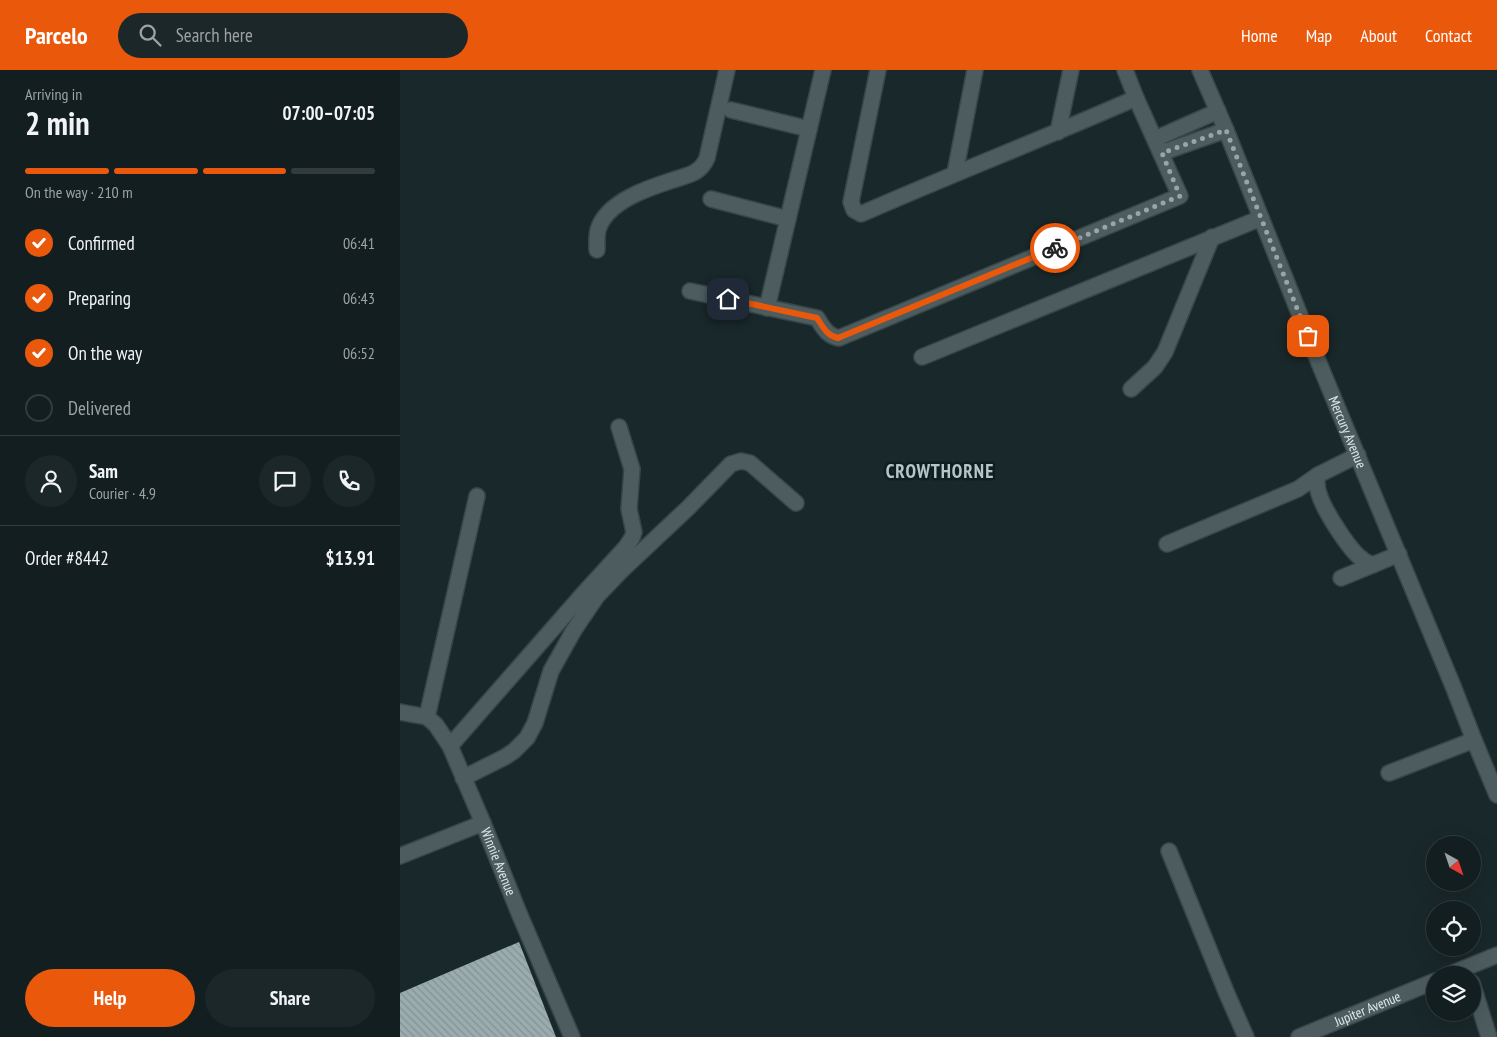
<!DOCTYPE html>
<html lang="en">
<head>
<meta charset="utf-8">
<style>
	:root { --surface:#131e20; --page:#1c2729; --text:#f1f3f6; --muted:#9da2a5; --line:#323c3e; --accent:#ea580c }
	body { margin:0; font-family:"PT Sans Narrow",sans-serif; background:var(--page); color:var(--text); height:100vh; display:flex; flex-direction:column; font-size:19px; white-space:nowrap }
	* { box-sizing:border-box; margin:0 }
	p { font-size:16px; color:var(--muted) }
	.icon { flex:none; width:28px; height:28px; fill:none; stroke:currentColor; stroke-width:2; stroke-linecap:round; stroke-linejoin:round }
	.map { position:relative; flex:1; overflow:hidden }
	.panel { display:flex; flex-direction:column; background:var(--surface); width:400px }
	.panel>* { flex:none }
	.needle { width:32px; rotate:140deg }
	.controls { position:absolute; left:1026px; top:766px; display:grid; gap:10px }
	.controls a { display:grid; place-items:center; width:55px; height:55px; border-radius:50%; background:var(--surface); box-shadow:0 5px 20px #0002,0 0 0 1px var(--line); font-size:25px }
	.pin { position:absolute; display:grid; place-items:center; width:42px; height:42px; color:#fff; margin:-21px; border-radius:10px; box-shadow:0 2px 8px #0006 }
	.courier { position:absolute; display:grid; place-items:center; width:50px; height:50px; margin:-25px; border:4px solid #ea580c; border-radius:50%; background:#fff; color:#222; box-shadow:0 1px 6px #0007 }
	.summary em { font-style:normal; font-weight:800 }
	.summary div { display:flex; flex-direction:column-reverse }
	.summary { display:flex; align-items:center; justify-content:space-between; height:85px; padding:0 25px }
	h1 { font-size:32px; font-weight:800; line-height:38px }
	.bar { display:grid; grid-template-columns:repeat(4,1fr); gap:8px 5px; align-content:center; height:60px; padding:0 25px }
	.bar i { height:6px; border-radius:4px; background:var(--line) }
	.bar .on { background:var(--accent) }
	.bar p { grid-column:span 4 }
	.line { display:flex; align-items:center; gap:12px; padding:0 25px; border-top:1px solid var(--line) }
	.line div { flex:1 }
	.round { display:grid; place-items:center; flex:none; width:52px; height:52px; border-radius:26px; background:var(--page) }
	ol { padding:0 25px; list-style:none }
	li { display:flex; align-items:center; gap:15px; height:55px }
	li p { margin-inline-start:auto }
	li .icon { padding:5px; border-radius:50%; background:var(--accent); color:#fff; stroke-width:4 }
	li:last-child { color:var(--muted) }
	li i { width:28px; height:28px; border:2px solid var(--line); border-radius:50% }
	.cta { display:flex; gap:10px; margin-top:auto; padding:10px 25px }
	.cta a { flex:1; height:58px; border-radius:30px; background:var(--accent); color:#fff; font-size:20px; font-weight:800; line-height:58px; text-align:center }
	.cta a+a { background:var(--page); color:var(--text) }
	header { display:flex; align-items:center; gap:30px; box-sizing:border-box; height:70px; padding:0 25px; background:var(--accent); color:#fff }
	header strong { font-size:24px }
	nav { display:flex; gap:28px; margin-inline-start:auto; font-size:18px }
	.search { width:350px; height:45px; background:var(--page); display:flex; align-items:center; gap:12px; box-sizing:border-box; padding:0 18px; border-radius:28px; color:var(--muted); font-size:19px }
	main { display:flex; flex:1; min-height:0 }
	.map>svg:first-child { display:block }
	.building { fill:url(#building-back-hatch) }
	.lines { fill:none; stroke-linecap:round; stroke-linejoin:round }
	.minor-casing { stroke:#394547; stroke-width:18 }
	.minor { stroke:#4d5d5f; stroke-width:15 }
	.done { stroke:#9aa5a7; stroke-width:5; stroke-dasharray:0 9 }
	.route { stroke:#ea580c; stroke-width:6 }
	.labels { text-anchor:middle; stroke-width:5; stroke-linejoin:round; paint-order:stroke }
	.street-label { font-size:14px; fill:#dfe8ea; stroke:#101e20 }
	.district-label { font-size:19px; font-weight:bold; letter-spacing:1px; fill:#b4c6c9; stroke:#101e20 }
</style>
</head>
<body>
<header>
<strong>Parcelo</strong>
<div class="search"><svg class="icon" aria-label="search" viewBox="0 0 24 24"><circle cx="10" cy="10" r="6"/><path d="M15 15l6 6"/></svg>Search here</div>
<nav><a>Home</a><a>Map</a><a>About</a><a>Contact</a></nav>
</header>
<main>
<section class="panel">
<div class="summary"><div><h1>2 min</h1><p>Arriving in</p></div><em>07:00–07:05</em></div>
<div class="bar"><i class="on"></i><i class="on"></i><i class="on"></i><i></i><p>On the way · 210 m</p></div>
<ol>
<li><svg class="icon" aria-label="check" viewBox="0 0 24 24"><path d="M5 12l5 5 9-10"/></svg>Confirmed<p>06:41</p></li>
<li><svg class="icon" aria-label="check" viewBox="0 0 24 24"><path d="M5 12l5 5 9-10"/></svg>Preparing<p>06:43</p></li>
<li><svg class="icon" aria-label="check" viewBox="0 0 24 24"><path d="M5 12l5 5 9-10"/></svg>On the way<p>06:52</p></li>
<li><i></i>Delivered</li>
</ol>
<div class="line" style="height:90px"><a class="round"><svg class="icon" aria-label="person" viewBox="0 0 24 24"><circle cx="12" cy="8" r="4"/><path d="M4 21q1-7 8-7t8 7"/></svg></a><div><b>Sam</b><p>Courier · 4.9</p></div><a class="round"><svg class="icon" aria-label="chat" viewBox="0 0 24 24"><path d="M4 5h16v11H9l-5 4z"/></svg></a><a class="round"><svg class="icon" aria-label="phone" viewBox="0 0 24 24"><path d="M5 4h4l2 5-3 2q2 4 5 5l2-3 5 2v4C11 20 4 13 5 4z"/></svg></a></div>
<div class="line" style="height:65px"><div>Order #8442</div><b>$13.91</b></div>
<div class="cta"><a>Help</a><a>Share</a></div>
</section>
<div class="map">
<svg width="1097" height="967" viewBox="0 0 1097 967">
	<defs>
		<pattern id="building-back-hatch" width="6" height="6" patternUnits="userSpaceOnUse" patternTransform="scale(1.25)"><rect width="6" height="6" fill="#9aacaf"/><path d="M-1 5l2 2M0 0l6 6M5-1l2 2" fill="none" stroke="#849295"/></pattern>
	</defs>
	<rect width="100%" height="100%" fill="#19282a"/>
	<!-- building -->
	<path class="building" d="M119,872L156,967H0V923Z"/>
	<g class="lines">
		<!-- minor casing -->
		<g class="minor-casing">
			<g id="minor">
				<path d="M478,0L451,132L454,140L461,144C552,104 645,68 736,28"/>
				<path id="s1" d="M800,0L826,60L921,298L1053,616L1074,670L1097,725"/>
				<path d="M331,40L409,59"/>
				<path d="M658,62L671,0"/>
				<path d="M755,69L818,41"/>
				<path d="M761,83L826,60"/>
				<path d="M555,103L575,0"/>
				<path d="M311,129L388,149"/>
				<path d="M197,180C197,172 196,164 199,157C209,131 248,118 273,110C288,105 300,104 307,88L327,0"/>
				<path d="M290,221L417,248C423,257 427,266 439,268L780,126L736,28L725,0"/>
				<path d="M367,238L423,0"/>
				<path d="M522,287L861,148"/>
				<path d="M731,319L755,297L765,282L812,167"/>
				<path d="M918,405C916,412 917,418 919,424C924,440 949,480 962,489C965,492 969,493 973,495"/>
				<path d="M767,474L898,419L918,405L958,385"/>
				<path d="M941,508L999,484"/>
				<path id="s2" d="M0,642L27,647L36,655L50,676L83,753L119,843L172,967"/>
				<path d="M27,647L77,426"/>
				<path d="M50,676L184,523L226,477L232,468L234,462L229,439L232,399L219,357"/>
				<path d="M989,703L1074,670"/>
				<path d="M63,708L105,687L114,681L127,668L135,653L151,601L174,560L197,526L222,500L288,438L331,394L341,391L350,393L396,433"/>
				<path d="M769,781L827,924L846,967"/>
				<path d="M0,786L83,753"/>
				<path d="M1048,905L1097,885"/>
				<path d="M1072,913L1089,967"/>
				<path id="s3" d="M899,967L1035,911"/>
			</g>
		</g>
		<!-- minor -->
		<use href="#minor" class="minor"/>
	</g>
	<g class="lines">
		<!-- done -->
		<path class="done" d="M655,178L780,126L762,83L826,60L908,266"/>
		<!-- route -->
		<path class="route" d="M328,229L417,248C423,257 427,266 438,268L655,178"/>
	</g>
	<g class="labels">
		<!-- street labels -->
		<g class="street-label">
			<text dy="5" stroke="none"><textPath href="#s1" startOffset="391">Mercury Avenue</textPath></text>
			<text dy="5" stroke="none"><textPath href="#s2" startOffset="190">Winnie Avenue</textPath></text>
			<text dy="5" stroke="none"><textPath href="#s3" startOffset="74">Jupiter Avenue</textPath></text>
		</g>
		<!-- district labels -->
		<g class="district-label">
			<text x="540" y="408">CROWTHORNE</text>
		</g>
	</g>
</svg>
<div class="controls">
<a><svg class="needle" viewBox="-14 -14 28 28"><path d="M0-13l5 13h-10z" fill="#e53935"/><path d="M0 13l5-13h-10z" fill="#9da2a5"/></svg></a>
<a><svg class="icon" aria-label="locate" viewBox="0 0 24 24"><circle cx="12" cy="12" r="6"/><path d="M12 2v4M12 18v4M2 12h4M18 12h4"/></svg></a>
<a><svg class="icon" aria-label="layers" viewBox="0 0 24 24"><path d="M12 4l9 5-9 5-9-5zM3 14l9 5 9-5"/></svg></a>
</div>
<div class="pin" style="left:908px;top:266px;background:#ea580c"><svg class="icon" aria-label="bag" viewBox="0 0 24 24"><path d="M5 8h14l-1 12H6zM9 8a3 3 0 0 1 6 0"/></svg></div>
<div class="pin" style="left:328px;top:229px;background:#1f2937"><svg class="icon" aria-label="home" viewBox="0 0 24 24"><path d="M3 11l9-7 9 7M6 9v11h12V9"/></svg></div>
<div class="courier" style="left:655px;top:178px"><svg class="icon" aria-label="bike" viewBox="0 0 24 24"><circle cx="6" cy="16" r="4"/><circle cx="18" cy="16" r="4"/><path d="M6 16l4-8h5l3 8M10 8l3 8H6M13 5h3"/></svg></div>
</div>
</main>
</body>
</html>
